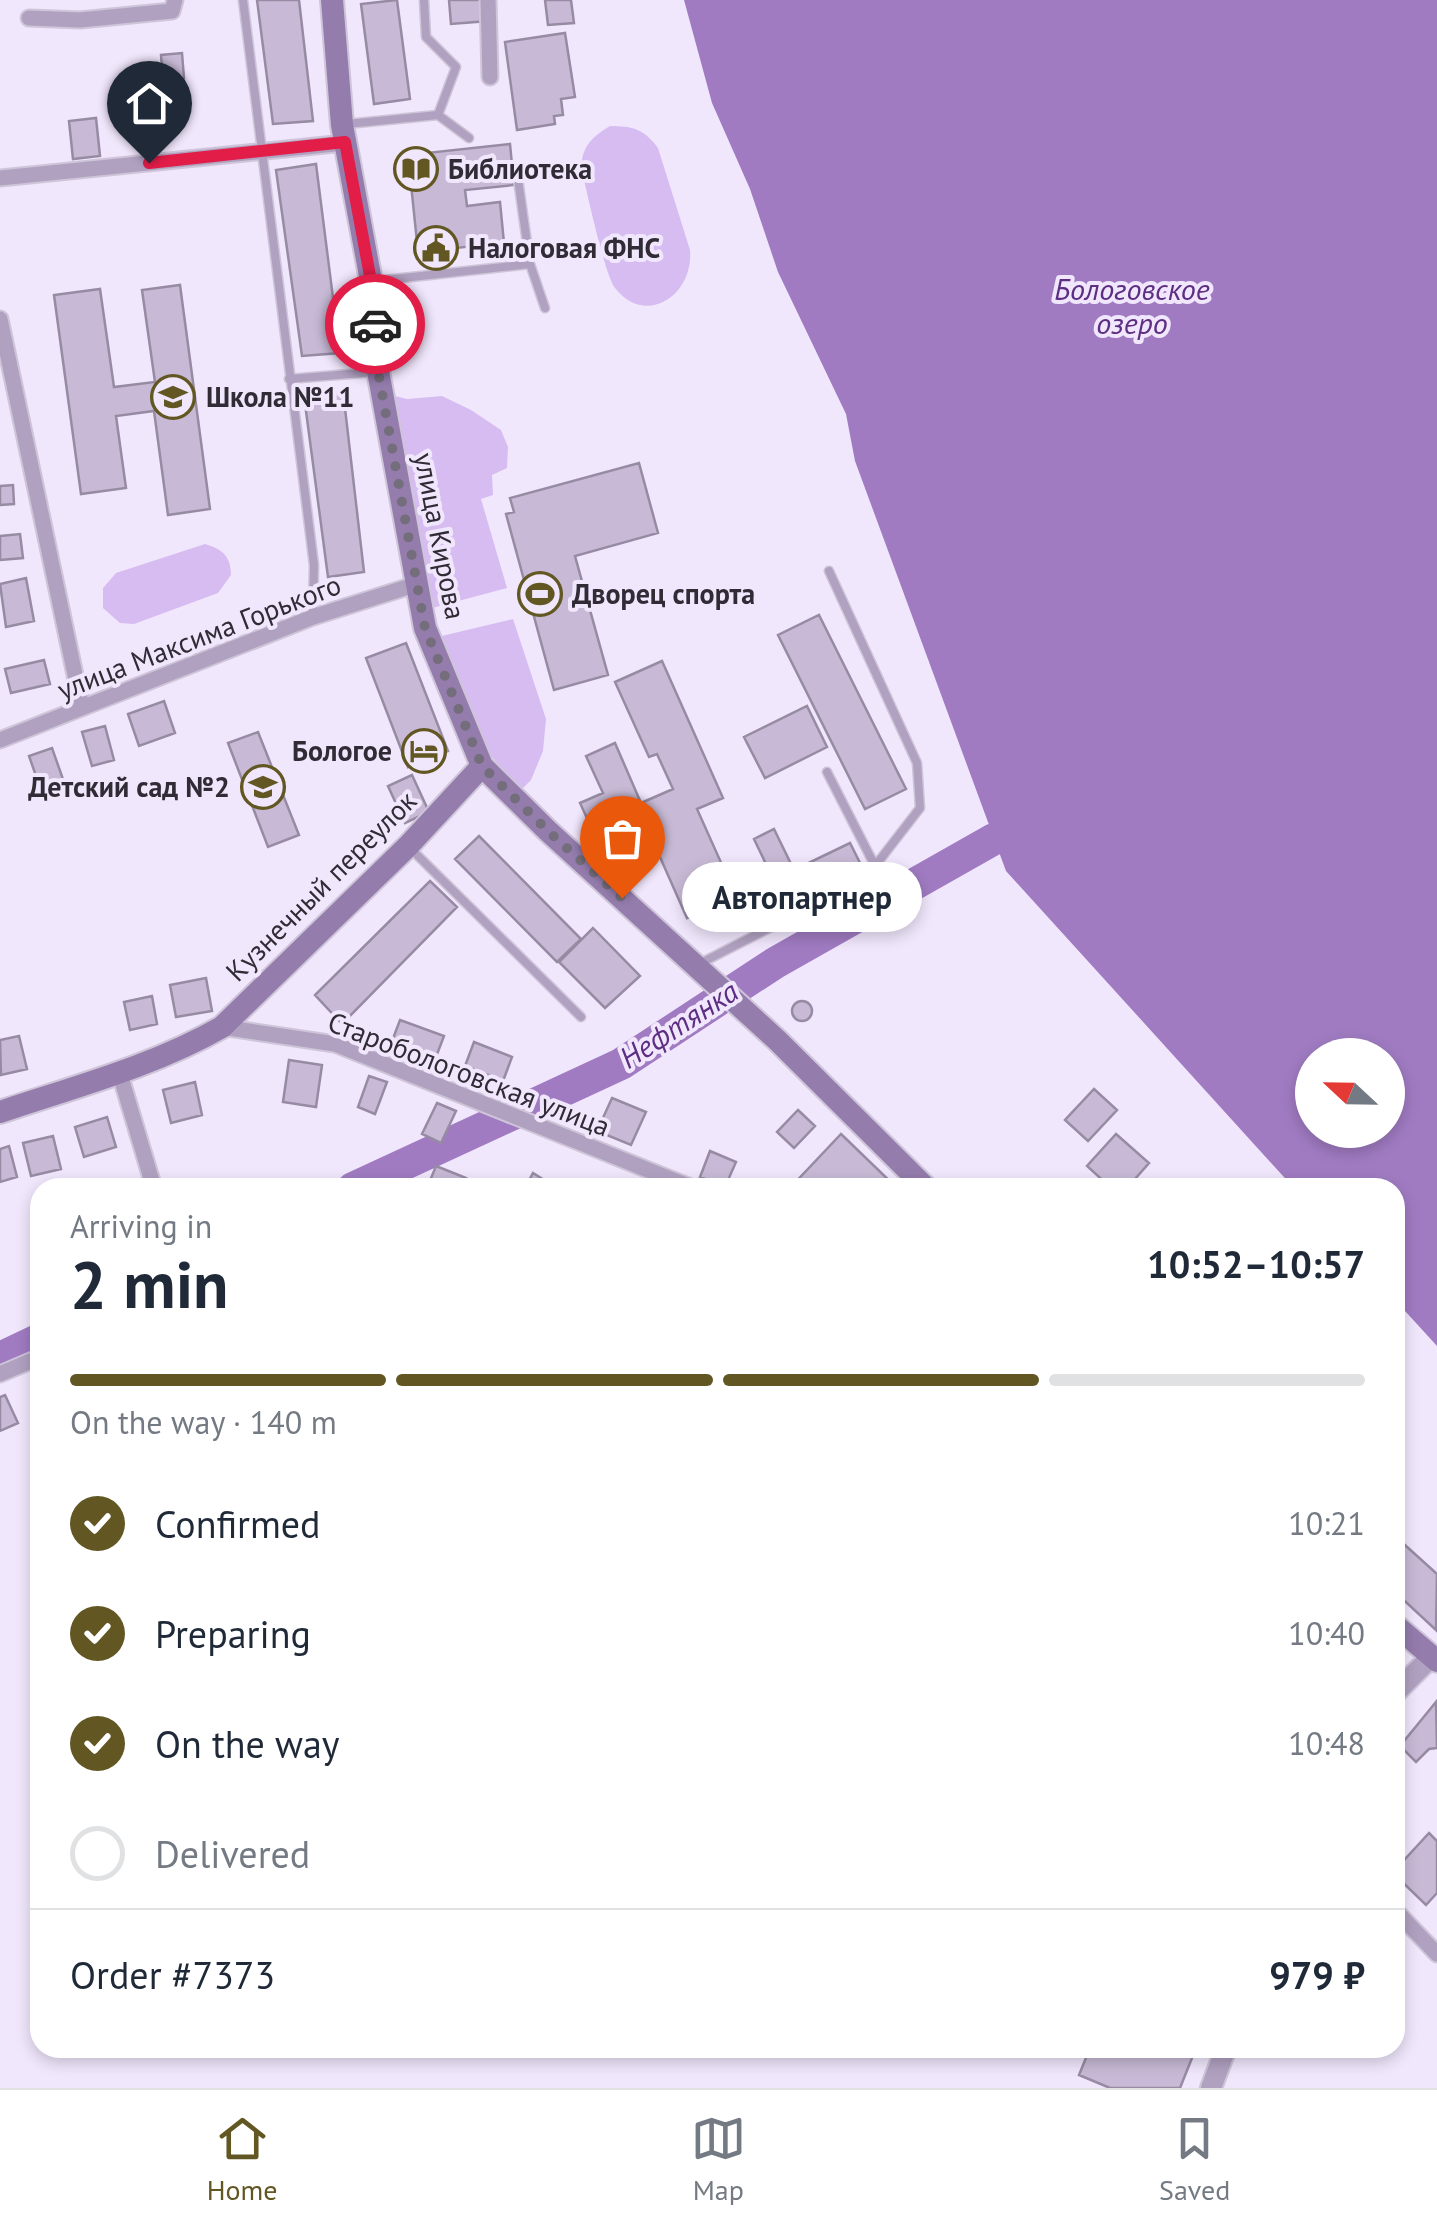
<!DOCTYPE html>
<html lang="en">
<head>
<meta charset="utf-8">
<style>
	:root { --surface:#fff; --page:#f2f2f3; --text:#1f2937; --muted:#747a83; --line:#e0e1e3; --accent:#625723 }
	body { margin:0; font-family:"PT Sans",sans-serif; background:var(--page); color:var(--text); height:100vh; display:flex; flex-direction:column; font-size:38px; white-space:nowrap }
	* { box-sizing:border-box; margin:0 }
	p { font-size:32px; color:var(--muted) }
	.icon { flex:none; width:55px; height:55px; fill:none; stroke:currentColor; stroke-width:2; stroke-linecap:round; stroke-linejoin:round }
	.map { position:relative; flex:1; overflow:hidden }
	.panel { position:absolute; left:30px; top:1178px; width:1375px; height:880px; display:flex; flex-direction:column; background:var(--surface); border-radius:30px; box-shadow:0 5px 15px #0003 }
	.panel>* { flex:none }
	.needle { width:65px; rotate:292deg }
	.controls { position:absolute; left:1295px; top:1038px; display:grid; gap:20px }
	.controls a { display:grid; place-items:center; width:110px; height:110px; border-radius:50%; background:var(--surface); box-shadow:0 5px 15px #0003; font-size:50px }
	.pin { position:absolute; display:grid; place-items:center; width:85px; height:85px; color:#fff; margin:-102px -42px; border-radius:50% 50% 50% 0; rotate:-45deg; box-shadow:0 0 10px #0007 }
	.pin .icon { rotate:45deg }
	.courier { position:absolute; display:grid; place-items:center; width:100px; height:100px; margin:-50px; border:8px solid #e11d48; border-radius:50%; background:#fff; color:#222; box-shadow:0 2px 12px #0007 }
	.bubble { position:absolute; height:70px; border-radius:35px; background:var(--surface); box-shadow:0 5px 15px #0003; font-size:32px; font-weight:700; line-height:70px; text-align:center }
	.head em { font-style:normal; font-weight:700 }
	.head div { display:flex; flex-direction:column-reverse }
	.head { display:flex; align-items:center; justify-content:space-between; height:170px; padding:0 40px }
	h1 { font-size:65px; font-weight:700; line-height:75px }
	.bar { display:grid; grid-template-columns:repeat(4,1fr); gap:15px 10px; align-content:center; height:120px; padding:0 40px }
	.bar i { height:12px; border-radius:8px; background:var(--line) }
	.bar .on { background:var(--accent) }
	.bar p { grid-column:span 4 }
	.line { display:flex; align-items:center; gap:25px; padding:0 40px; border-top:2px solid var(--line) }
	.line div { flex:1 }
	ol { padding:0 40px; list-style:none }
	li { display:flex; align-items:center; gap:30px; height:110px }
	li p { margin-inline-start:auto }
	li .icon { padding:10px; border-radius:50%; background:var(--accent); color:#fff; stroke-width:4 }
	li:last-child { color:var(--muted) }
	li i { width:55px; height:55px; border:5px solid var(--line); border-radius:50% }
	.dock { display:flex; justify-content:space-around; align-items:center; height:140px; border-top:2px solid var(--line); background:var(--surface); font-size:28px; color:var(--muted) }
	.dock a { display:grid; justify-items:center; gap:5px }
	.dock .on { color:var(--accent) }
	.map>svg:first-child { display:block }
	.green { fill:#d6bcf0 }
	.water { fill:#a07bc2; fill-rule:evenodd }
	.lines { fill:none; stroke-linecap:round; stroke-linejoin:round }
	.river { stroke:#a07bc2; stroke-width:32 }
	.building { fill:#c8bad6; stroke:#978ba4; stroke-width:2.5 }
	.service-casing { stroke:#cec5d9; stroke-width:11 }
	.minor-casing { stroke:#cec5d9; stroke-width:19 }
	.tertiary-casing { stroke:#cec5d9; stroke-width:24 }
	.secondary-casing { stroke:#cec5d9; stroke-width:26 }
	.service { stroke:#b1a1c1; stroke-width:8 }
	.minor { stroke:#b1a1c1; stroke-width:15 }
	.tertiary { stroke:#b1a1c1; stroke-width:20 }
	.secondary { stroke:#947cac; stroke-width:22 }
	.done { stroke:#746d7b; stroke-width:10; stroke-dasharray:0 18 }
	.route { stroke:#e11d48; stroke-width:12 }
	.labels { text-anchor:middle; stroke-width:8; stroke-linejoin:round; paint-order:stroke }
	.poi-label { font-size:28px; font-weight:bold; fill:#302b35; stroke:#f1e7fd; text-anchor:start }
	.street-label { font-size:28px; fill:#302b35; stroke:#f1e7fd }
	.water-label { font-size:30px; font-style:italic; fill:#5d2e82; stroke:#f1e7fd }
</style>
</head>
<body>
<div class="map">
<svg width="1437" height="2088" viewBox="0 0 1437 2088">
	<rect width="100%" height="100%" fill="#f1e7fd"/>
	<!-- green -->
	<path class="green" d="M610,126C633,126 644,129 658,148L690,250C694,296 645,327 615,288C605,276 586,188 581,167C583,145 592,137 610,126Z
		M387,394L407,399L442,396L471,410L501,430L508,447L507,468L492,475L493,495L481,499L507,588L421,611Z
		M205,544C222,549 231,556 231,575L218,593L134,624L120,623L103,608V588L116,573Z
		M513,619L546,719L543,751L531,780L520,791L475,736L429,639Z"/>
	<!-- water -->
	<path class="water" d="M684,0H1437V1346L1395,1300V1188L1293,1187L1006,871L855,461L846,414L778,272L750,189L712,103ZM1312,1055H1388V1130H1312Z"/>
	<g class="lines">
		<!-- river -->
		<path class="river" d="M353,1188L621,1064L775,963L994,839
			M0,1358L40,1339"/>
	</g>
	<!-- building -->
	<path class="building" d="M257,0H299L313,121L273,124Z
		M397,0L410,99L374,104L361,4Z
		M449,0H486L488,21L451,24Z
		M545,0H571L574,23L548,25Z
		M565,33L575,97L561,99L563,115L554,116L555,124L517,130L505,42Z
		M182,53L184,78L163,80L161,55Z
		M162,113L164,138L142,140L139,115Z
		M96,118L100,156L73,159L69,121Z
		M510,144L514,185L465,190L467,206L500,202L504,243L418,252L408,155Z
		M316,164L340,353L302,356L276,170Z
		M180,285L210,509L168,515L154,411L116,416L126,488L81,494L54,295L100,289L114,387L155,382L142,290Z
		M343,391L364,572L328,577L304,396Z
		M639,463L658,533L575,556L608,675L554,690L506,514L514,512L510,498Z
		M13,485L14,504L0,505V486Z
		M20,534L23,558L0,560V536Z
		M26,578L34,621L6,627L0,584Z
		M819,615L906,789L865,809L778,635Z
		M406,643L448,751L408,767L366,658Z
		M44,660L50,684L11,693L5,669Z
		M662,661L723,798L697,809L736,896L687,918L648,830L602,851L580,803L603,793L586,756L615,743L641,803L673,789L657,754L649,757L615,682Z
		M164,701L175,733L139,746L128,714Z
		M807,706L827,747L765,778L744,737Z
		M105,726L114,760L92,766L82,732Z
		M258,732L299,835L268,847L228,743Z
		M52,748L65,785L42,793L29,756Z
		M412,775L429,812L405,823L388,786Z
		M774,829L794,870L850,843L862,867L785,904L754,839Z
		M479,836L581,939L557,962L455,859Z
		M430,881L457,907L342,1024L315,995Z
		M593,928L640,976L605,1008L559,962Z
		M206,978L212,1011L176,1017L170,985Z
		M152,996L157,1024L130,1030L124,1002Z
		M792 1011a10 10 0 1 1 20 0a10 10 0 1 1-20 0Z
		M400,1020L444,1036L433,1065L389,1049Z
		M19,1036L27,1069L1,1075L0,1040Z
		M474,1042L512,1057L503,1081L465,1066Z
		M289,1060L322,1065L316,1107L283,1102Z
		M369,1076L387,1082L375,1114L358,1107Z
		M195,1082L202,1115L171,1123L163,1090Z
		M1094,1089L1117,1110L1088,1141L1065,1120Z
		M612,1098L646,1112L631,1145L597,1131Z
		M437,1103L456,1111L441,1143L422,1134Z
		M798,1110L815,1126L794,1148L777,1132Z
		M107,1117L116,1147L84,1157L75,1127Z
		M841,1134L897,1188H790Z
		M1116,1134L1149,1163L1127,1188H1111L1087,1166Z
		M53,1136L61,1169L31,1176L23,1143Z
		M9,1146L17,1177L0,1182V1149Z
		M710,1151L736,1162L725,1187L700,1177Z
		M436,1166L466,1178L462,1188H427Z
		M533,1173L557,1188H525Z
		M5,1395L18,1423L0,1431V1397Z
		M1395,1536L1437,1574L1436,1630L1395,1592Z
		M1436,1702L1437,1748L1429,1749L1416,1762L1400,1746Z
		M1429,1833L1437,1841V1893L1426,1905L1395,1875V1870Z
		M1090,2048H1119L1124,2051L1126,2048H1196L1180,2088H1110L1079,2075Z"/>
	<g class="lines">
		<!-- service casing -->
		<g class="service-casing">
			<path id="service" d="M243,0L314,565L313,616
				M438,115L469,138
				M347,124L438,115L456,67L426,37L424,0
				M518,179L530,264
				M375,281L530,264L545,308
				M289,379L374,372
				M827,772L875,866
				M410,848L581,1017
				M701,963L865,879L920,808L917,763L829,571"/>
		</g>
		<!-- minor casing -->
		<g class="minor-casing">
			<path id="minor" d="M488,0L490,77
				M29,18L80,20L172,11L175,0
				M0,178L345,143
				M0,319L82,708
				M0,740L313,617L417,584
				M222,1027L335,1044L693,1188
				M119,1071L154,1188
				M0,1374L40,1357
				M1395,1910L1437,1954"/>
		</g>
		<!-- tertiary casing -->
		<g class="tertiary-casing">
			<path id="tertiary" d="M1395,1693L1431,1657
				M1211,2088L1226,2048"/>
		</g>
		<!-- secondary casing -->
		<g class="secondary-casing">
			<path id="secondary" d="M332,0L342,125L371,281L378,371L425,628L482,766L548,831L777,1040L926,1188
				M0,1112C74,1087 154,1066 222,1027L408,846L482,766
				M1395,1625L1437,1661"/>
		</g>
		<!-- service -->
		<use href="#service" class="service"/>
		<!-- minor -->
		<use href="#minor" class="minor"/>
		<!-- tertiary -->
		<use href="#tertiary" class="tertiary"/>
		<!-- secondary -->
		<use href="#secondary" class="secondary"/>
	</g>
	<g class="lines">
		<!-- done -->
		<path class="done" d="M375,324L378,371L425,628L482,766L548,831L622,898"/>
		<!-- route -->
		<path class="route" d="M149,163L345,142L371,281L375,324"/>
	</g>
	<!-- icons -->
	<defs>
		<g id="library-ring" transform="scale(2.25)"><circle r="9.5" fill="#f1e7fd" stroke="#625723" stroke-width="1.5"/><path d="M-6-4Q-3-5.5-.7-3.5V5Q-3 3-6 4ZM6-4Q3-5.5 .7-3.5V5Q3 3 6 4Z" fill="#625723"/></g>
		<g id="civic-ring" transform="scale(2.25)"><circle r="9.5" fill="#f1e7fd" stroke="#625723" stroke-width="1.5"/><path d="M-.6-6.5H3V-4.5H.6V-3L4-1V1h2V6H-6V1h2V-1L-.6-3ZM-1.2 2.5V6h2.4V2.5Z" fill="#625723"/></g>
		<g id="school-ring" transform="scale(2.25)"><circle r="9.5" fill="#f1e7fd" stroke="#625723" stroke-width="1.5"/><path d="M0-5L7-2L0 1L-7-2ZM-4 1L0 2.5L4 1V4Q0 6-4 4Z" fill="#625723"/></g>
		<g id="stadium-ring" transform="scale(2.25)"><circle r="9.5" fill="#f1e7fd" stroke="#625723" stroke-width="1.5"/><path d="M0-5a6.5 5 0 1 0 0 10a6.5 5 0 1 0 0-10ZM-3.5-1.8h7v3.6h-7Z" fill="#625723"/></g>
		<g id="hotel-ring" transform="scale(2.25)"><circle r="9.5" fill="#f1e7fd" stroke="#625723" stroke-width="1.5"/><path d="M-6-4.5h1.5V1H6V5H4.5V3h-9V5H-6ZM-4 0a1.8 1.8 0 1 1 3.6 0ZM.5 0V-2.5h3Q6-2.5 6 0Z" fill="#625723"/></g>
	</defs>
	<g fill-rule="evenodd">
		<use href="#library-ring" x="416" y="169"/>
		<use href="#civic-ring" x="436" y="248"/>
		<use href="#school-ring" x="173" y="397"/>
		<use href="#stadium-ring" x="540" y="594"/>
		<use href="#hotel-ring" x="424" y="751"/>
		<use href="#school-ring" x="263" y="787"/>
	</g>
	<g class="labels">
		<!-- poi labels -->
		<g class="poi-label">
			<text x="448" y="179">Библиотека</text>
			<text x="468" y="258">Налоговая ФНС</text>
			<text x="206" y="407">Школа №11</text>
			<text x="572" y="604">Дворец спорта</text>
			<text x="392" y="761" text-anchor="end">Бологое</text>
			<text x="230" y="797" text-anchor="end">Детский сад №2</text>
		</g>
		<!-- street labels -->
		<g class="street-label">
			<text transform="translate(440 536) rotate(79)" y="10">улица Кирова</text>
			<text transform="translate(199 637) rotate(-21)" y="10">улица Максима Горького</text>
			<text transform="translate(321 886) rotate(-45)" y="10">Кузнечный переулок</text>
			<text transform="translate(469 1074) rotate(21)" y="10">Старобологовская улица</text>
		</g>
		<!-- water labels -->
		<g class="water-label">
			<text x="1132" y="300">Бологовское<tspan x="1132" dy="34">озеро</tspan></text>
			<text transform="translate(679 1025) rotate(-33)" y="10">Нефтянка</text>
		</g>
	</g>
</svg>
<div class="controls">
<a><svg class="needle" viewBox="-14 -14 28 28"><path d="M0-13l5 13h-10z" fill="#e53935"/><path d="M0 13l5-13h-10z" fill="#747a83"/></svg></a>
</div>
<div class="pin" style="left:622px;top:898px;background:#ea580c"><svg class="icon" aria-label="bag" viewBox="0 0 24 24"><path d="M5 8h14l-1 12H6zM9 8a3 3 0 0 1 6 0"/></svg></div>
<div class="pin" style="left:149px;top:163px;background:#1f2937"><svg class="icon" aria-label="home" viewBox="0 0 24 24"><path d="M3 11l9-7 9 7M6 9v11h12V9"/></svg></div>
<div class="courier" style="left:375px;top:324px"><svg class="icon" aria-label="car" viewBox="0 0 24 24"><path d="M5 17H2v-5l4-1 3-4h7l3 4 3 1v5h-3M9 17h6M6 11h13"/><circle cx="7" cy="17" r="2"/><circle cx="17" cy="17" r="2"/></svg></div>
<div class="bubble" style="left:682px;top:862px;width:240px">Автопартнер</div>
<section class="panel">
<div class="head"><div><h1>2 min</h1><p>Arriving in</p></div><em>10:52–10:57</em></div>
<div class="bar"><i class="on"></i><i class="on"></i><i class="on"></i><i></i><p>On the way · 140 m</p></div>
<ol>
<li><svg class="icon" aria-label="check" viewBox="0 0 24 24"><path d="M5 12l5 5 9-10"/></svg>Confirmed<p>10:21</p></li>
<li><svg class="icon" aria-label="check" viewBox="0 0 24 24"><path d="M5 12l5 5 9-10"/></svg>Preparing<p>10:40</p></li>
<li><svg class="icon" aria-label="check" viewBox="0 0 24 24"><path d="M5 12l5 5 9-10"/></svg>On the way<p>10:48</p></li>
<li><i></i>Delivered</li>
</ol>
<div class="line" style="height:130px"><div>Order #7373</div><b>979 ₽</b></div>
</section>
</div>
<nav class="dock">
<a class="on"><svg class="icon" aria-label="home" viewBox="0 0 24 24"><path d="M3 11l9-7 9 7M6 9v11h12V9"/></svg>Home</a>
<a><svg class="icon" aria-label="map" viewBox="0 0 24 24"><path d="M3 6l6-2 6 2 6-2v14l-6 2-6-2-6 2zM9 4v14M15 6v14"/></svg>Map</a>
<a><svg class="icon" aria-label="saved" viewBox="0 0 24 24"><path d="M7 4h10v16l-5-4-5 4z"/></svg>Saved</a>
</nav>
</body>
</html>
